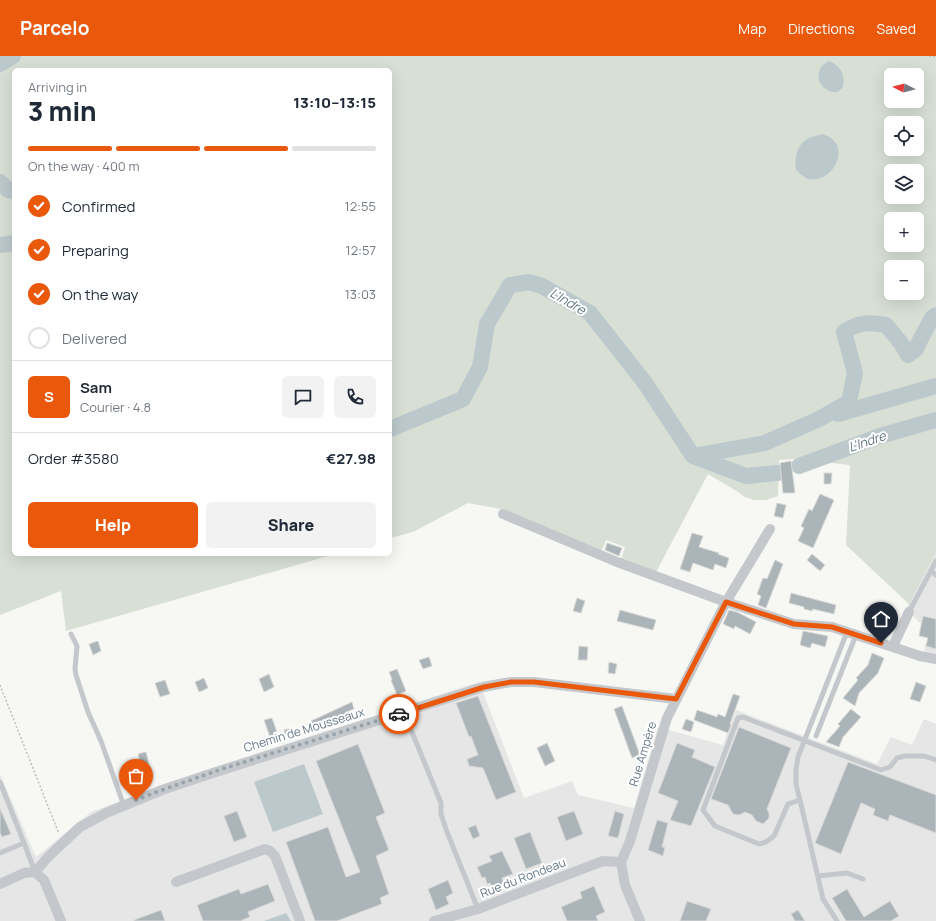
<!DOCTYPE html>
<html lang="en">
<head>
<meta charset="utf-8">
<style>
	:root { --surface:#fff; --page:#f2f2f3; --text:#1f2937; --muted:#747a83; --line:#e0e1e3; --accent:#ea580c }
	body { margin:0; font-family:Manrope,sans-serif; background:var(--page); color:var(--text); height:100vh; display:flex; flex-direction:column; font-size:15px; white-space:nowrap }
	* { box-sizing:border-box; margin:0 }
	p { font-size:13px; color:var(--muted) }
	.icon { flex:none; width:22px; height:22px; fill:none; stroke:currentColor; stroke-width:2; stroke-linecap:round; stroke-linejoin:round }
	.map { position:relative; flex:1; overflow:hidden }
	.panel { position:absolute; left:12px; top:12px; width:380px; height:488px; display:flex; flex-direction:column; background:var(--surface); border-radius:6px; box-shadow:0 4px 16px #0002 }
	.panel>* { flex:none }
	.needle { width:26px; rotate:276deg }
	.tools { position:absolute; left:884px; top:12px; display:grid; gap:8px }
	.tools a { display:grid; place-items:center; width:40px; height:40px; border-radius:6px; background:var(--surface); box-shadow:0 4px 16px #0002; font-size:20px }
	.pin { position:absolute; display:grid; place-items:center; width:34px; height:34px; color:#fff; margin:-41px -17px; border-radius:50% 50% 50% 0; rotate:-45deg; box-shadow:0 0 4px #0007 }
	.pin .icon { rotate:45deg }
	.courier { position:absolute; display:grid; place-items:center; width:40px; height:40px; margin:-20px; border:3px solid #ea580c; border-radius:50%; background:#fff; color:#222; box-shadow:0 1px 5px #0007 }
	.overview em { font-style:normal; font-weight:800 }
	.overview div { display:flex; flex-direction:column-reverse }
	.overview { display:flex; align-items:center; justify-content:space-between; height:68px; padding:0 16px }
	h1 { font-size:26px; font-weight:800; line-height:30px }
	.bar { display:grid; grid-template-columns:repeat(4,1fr); gap:6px 4px; align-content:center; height:48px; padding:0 16px }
	.bar i { height:5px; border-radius:3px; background:var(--line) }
	.bar .current { background:var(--accent) }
	.bar p { grid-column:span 4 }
	.line { display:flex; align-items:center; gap:10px; padding:0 16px; border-top:1px solid var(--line) }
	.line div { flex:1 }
	.round { display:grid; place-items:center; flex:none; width:42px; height:42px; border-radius:6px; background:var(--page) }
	ol { padding:0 16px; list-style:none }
	li { display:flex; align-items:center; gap:12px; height:44px }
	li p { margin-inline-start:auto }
	li .icon { padding:4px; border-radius:50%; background:var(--accent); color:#fff; stroke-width:4 }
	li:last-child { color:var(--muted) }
	li i { width:22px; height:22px; border:2px solid var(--line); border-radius:50% }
	.action { display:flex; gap:8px; margin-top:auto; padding:8px 16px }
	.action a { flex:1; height:46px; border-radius:6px; background:var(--accent); color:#fff; font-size:16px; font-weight:800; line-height:46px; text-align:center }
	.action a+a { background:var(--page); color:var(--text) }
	header { display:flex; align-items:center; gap:24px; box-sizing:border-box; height:56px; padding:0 20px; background:var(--accent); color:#fff }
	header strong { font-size:19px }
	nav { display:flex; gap:22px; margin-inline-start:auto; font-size:14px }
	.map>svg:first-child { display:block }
	.built { fill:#e5e6e5 }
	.green { fill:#d8dfd5; fill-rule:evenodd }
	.water { fill:#bbc8cc }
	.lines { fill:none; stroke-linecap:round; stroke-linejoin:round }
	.river { stroke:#bbc8cc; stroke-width:16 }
	.building { fill:#abb4b9; stroke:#d9d9d6 }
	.path { stroke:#bdc0c2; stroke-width:1.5; stroke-dasharray:2 2; stroke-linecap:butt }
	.lane { stroke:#c4c8cc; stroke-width:5 }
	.street { stroke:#c4c8cc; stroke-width:10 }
	.done { stroke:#97a4ad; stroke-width:4; stroke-dasharray:0 7.2 }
	.route { stroke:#ea580c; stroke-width:5 }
	.labels { text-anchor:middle; stroke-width:4; stroke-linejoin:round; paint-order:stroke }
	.street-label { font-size:12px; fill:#647787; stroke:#fff }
	.water-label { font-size:13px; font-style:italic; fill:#607983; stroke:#fff }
</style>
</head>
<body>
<header>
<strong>Parcelo</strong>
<nav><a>Map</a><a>Directions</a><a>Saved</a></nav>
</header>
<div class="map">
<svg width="936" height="865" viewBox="0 0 936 865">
	<rect width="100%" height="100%" fill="#f7f7f4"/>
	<!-- built -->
	<path class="built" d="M936,496V598L924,595L927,582L919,580L921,568L912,559L904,556Z
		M479,626L524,742L572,725L578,739L634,752L658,671L723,689L736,654L877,708L891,681L912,689L924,663L936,668V865H0V718L36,801L91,756L177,724Z"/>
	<!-- green -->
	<path class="green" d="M0,0H936V496L909,548L846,489L850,409L793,403L779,404L778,440L766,444H754L745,441L738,436L708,418L655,518L621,504L625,491L606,484L601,496L506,454L468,447L413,476L390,482V14H14V498H335L66,575L61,535L0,559ZM891,19H917V45H891ZM891,67H917V93H891ZM891,115H917V141H891ZM891,163H917V189H891ZM891,211H917V237H891Z"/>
	<!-- water -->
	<path class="water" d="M829,5C839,8 846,19 843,30C838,44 814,31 819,16C821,10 823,8 829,5Z
		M822,78C856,87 831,132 806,122C803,120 799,117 796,114C794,103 797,87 809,82C813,80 818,80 822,78Z
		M304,708L323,758L273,776L254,726Z
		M286,857L291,865H264Z"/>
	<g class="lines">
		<!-- river -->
		<path class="river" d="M0,8L13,0
			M0,126L8,134L14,135
			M0,189L14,187
			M838,358L936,330
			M390,373L463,343L480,311L487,268L510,229L529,226L542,230L590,257L645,327L693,400L746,420L778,417
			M693,400L765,387L819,363L849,346L855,317L844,276C858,266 869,266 886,269L901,287L908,299L916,293L919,286L932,262L936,259
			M799,410L880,380L936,364"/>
	</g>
	<!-- building -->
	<path class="building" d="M791,405L795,437H783L780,407Z
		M824,417H832L831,428H824Z
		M820,438L834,444L813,492L798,485L804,472L801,470L809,453L812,455Z
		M777,447L786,449L783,462L774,460Z
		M692,477L703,480L699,491L719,497L718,498L729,502L726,512L715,508L713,514L693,507L690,516L680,513Z
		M607,487L622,492L619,500L605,494Z
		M812,498L825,509L820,515L807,504Z
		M775,504L783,508L766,552L758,549L761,540L757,538L763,522L767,523Z
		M791,537L836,549L834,558L813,553L812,555L804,553V551L789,547Z
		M577,542L585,545L581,557L573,555Z
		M620,554L656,564L653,574L617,565Z
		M729,554L737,556L756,566L750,578L735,570L734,573L723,568Z
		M923,560L936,563V593L926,590L928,582L919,580Z
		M803,575L828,580L825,591L812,587L810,592L800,589Z
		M98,585L101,595L93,599L89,588Z
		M579,590L588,591L587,604H578Z
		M872,597L884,602L878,617L859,637L855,650L843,642L858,624L856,622L868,609Z
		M429,601L432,610L423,613L419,604Z
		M609,606L617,608L615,618L608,617Z
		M397,613L406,635L397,639L391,624L392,623L389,616Z
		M269,618L274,631L264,636L259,623Z
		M204,622L208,632L199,636L195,626Z
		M165,624L170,638L160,641L155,627Z
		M916,626L926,630L920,646L910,643Z
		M733,638L740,640L730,668L731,669L728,677L694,664L697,654L717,661L718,658L725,661Z
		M478,640L516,736L496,744L483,712L469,710L467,703L478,699L471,680L469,681L456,647Z
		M352,646L354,653L346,656V659L314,672L311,665Z
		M622,650L640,699L632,702L614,653Z
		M851,653L861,661L843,681L839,691L826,686L840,670L838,668Z
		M272,662L278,679L270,681L264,664Z
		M686,663L694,666L691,676L682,673Z
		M739,671L791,692L767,753L769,757V762L763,768L756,765L752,759L745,756L739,759L733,758L728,749L711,743Z
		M292,672L295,681L286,683L284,674Z
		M547,687L555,705L545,710L537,692Z
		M677,687L695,694L692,701L715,711L691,770L670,764L678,745L658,737Z
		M358,688L385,757L376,761L389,794L376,800L389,838L380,842L382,848L337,865H315L286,786L328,771L346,821L360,816L316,705Z
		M146,696L149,708L141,710L138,698Z
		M848,706L936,739V777L890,759L888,765L873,759L875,753L861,747L841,798L815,787Z
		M0,752L11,778L2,781L0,777Z
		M237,755L247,781L234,786L224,760Z
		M574,755L583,778L566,785L557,761Z
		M615,755L624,758L618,782L608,780Z
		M657,764L668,767L662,791H665L663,800L648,794Z
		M476,769L480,780L473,783L468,772Z
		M530,776L542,807L526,813L514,782Z
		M502,795L513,818L502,822L504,828L493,833L490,827L487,828L485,821L482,822L477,811L492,805L489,800Z
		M448,824L453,837L446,841L449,848L436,854L428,833Z
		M268,828L275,845L248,856L250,861L242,864V865H203L197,849L239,833L241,838Z
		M594,830L605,856L596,860L598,865H567L561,851L582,842L580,836Z
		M847,833L864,861L890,845L899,860L891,865H846L832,842Z
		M687,845L711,853L706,865H680Z
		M161,854L165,865H134V864Z
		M798,854L805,865H795L791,858Z"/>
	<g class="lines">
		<!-- path -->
		<path class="path" d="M929,0L936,1
			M0,629L59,778"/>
		<!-- lane -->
		<path class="lane" d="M931,515L936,519
			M909,556L936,505
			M71,578L77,590L75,613L76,619L88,656L101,685L124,750
			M412,676L441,747V758L447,776L478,853
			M816,680L856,579
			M0,726L24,787
			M800,744L788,748L774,780L766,786L759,788L715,770L703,754L738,662L743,661L881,714L890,711L897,702L905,700H924L936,704
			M0,797L24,787L35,816
			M818,820L847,817L863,823
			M837,865L823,843L800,744L796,728V713L798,701L847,576"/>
		<!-- street -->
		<path class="street" d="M503,458L617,506L726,546L794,568L832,571L920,600L936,603
			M893,590L909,556
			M35,816L49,800L80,771L106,757L162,734L225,713L483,631L511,626H534L676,643
			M35,816L44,824L61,865
			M176,826L265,793L270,795L275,800L300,865
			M0,828L24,817L35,816
			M434,865L478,853L603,805L621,806
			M640,865L625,829L621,806L630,785L667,662L726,546L770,473"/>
	</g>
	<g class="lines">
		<!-- done -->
		<path class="done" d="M136,744L162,734L225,712L399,658"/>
		<!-- route -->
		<path class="route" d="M399,658L484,631L511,626H534L676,643L726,546L794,568L832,571L881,587"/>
	</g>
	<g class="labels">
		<!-- street labels -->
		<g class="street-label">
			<text transform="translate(304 674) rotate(-17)" y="4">Chemin de Mousseaux</text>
			<text transform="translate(643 698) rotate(-73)" y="4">Rue Ampère</text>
			<text transform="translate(523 822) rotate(-21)" y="4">Rue du Rondeau</text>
		</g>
		<!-- water labels -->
		<g class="water-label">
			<text transform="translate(568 245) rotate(30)" y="5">L'Indre</text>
			<text transform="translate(867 385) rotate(-19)" y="5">L'Indre</text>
		</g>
	</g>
</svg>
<div class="tools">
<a><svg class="needle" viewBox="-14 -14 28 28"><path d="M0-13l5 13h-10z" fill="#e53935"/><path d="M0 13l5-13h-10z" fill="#747a83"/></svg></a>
<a><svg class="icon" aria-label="locate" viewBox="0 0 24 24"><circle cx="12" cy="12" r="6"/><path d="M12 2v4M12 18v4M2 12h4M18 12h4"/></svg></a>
<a><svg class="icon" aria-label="layers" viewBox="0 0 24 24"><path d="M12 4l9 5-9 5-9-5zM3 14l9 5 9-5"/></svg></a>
<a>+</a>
<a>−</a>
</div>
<div class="pin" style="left:136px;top:744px;background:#ea580c"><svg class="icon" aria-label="bag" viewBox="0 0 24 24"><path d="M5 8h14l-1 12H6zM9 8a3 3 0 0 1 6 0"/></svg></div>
<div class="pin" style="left:881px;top:587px;background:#1f2937"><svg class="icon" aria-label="home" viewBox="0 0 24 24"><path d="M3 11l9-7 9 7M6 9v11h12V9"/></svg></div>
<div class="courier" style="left:399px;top:658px"><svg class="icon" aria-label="car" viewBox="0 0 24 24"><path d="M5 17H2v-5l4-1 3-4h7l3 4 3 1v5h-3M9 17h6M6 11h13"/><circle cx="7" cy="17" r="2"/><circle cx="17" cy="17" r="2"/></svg></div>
<section class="panel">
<div class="overview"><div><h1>3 min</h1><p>Arriving in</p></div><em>13:10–13:15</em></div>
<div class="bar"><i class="current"></i><i class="current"></i><i class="current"></i><i></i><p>On the way · 400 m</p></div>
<ol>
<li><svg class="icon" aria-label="check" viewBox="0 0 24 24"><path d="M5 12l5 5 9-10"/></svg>Confirmed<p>12:55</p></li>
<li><svg class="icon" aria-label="check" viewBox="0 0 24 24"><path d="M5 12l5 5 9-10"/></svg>Preparing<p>12:57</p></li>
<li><svg class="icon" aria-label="check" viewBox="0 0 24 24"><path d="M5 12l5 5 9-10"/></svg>On the way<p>13:03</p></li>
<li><i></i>Delivered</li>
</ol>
<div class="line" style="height:72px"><b class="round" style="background:var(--accent);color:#fff">S</b><div><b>Sam</b><p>Courier · 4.8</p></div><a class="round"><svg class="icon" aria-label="chat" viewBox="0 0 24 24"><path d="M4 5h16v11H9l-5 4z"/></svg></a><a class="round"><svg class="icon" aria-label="phone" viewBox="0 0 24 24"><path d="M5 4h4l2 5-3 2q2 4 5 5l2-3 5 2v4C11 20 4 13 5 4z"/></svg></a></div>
<div class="line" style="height:52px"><div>Order #3580</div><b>€27.98</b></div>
<div class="action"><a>Help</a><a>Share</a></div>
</section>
</div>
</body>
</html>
